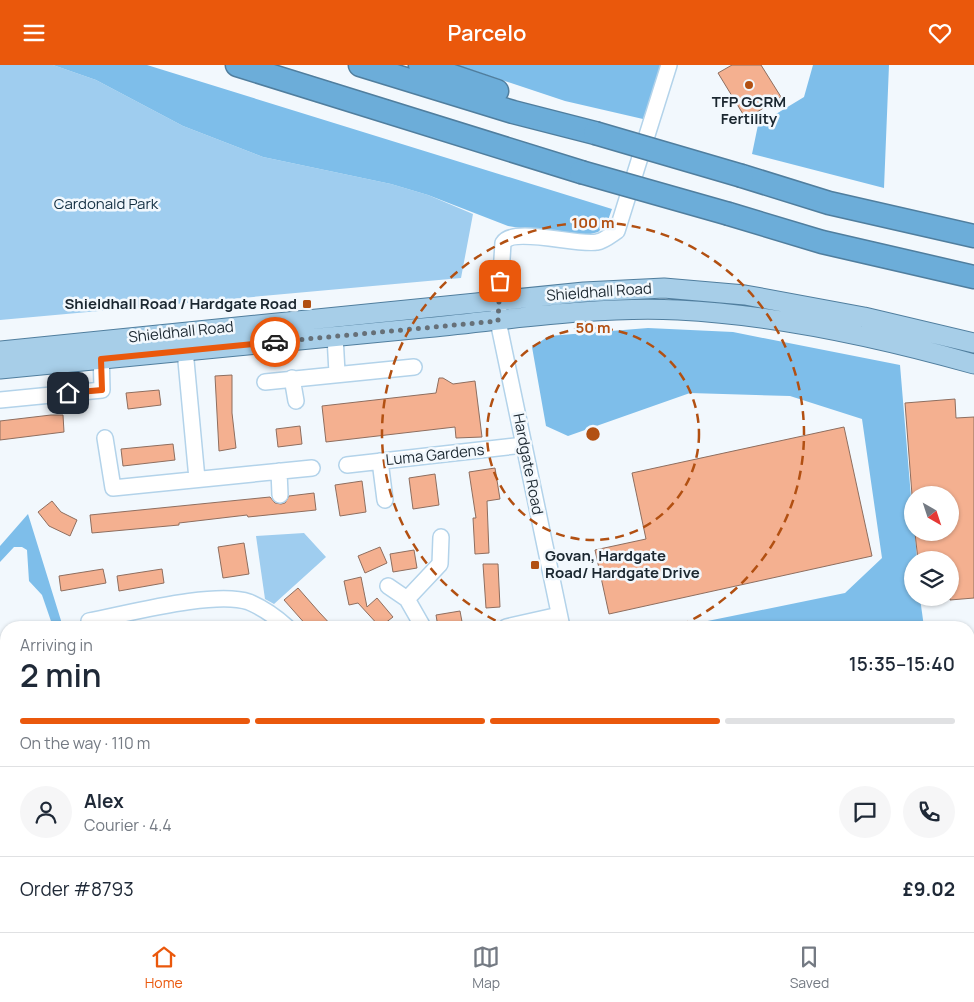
<!DOCTYPE html>
<html lang="en">
<head>
<meta charset="utf-8">
<style>
	:root { --surface:#fff; --page:#f6f6f7; --text:#1f2937; --muted:#747a83; --line:#e0e1e3; --accent:#ea580c }
	body { margin:0; font-family:Manrope,sans-serif; background:var(--page); color:var(--text); height:100vh; display:flex; flex-direction:column; font-size:19px; white-space:nowrap }
	* { box-sizing:border-box; margin:0 }
	p { font-size:16px; color:var(--muted) }
	.icon { flex:none; width:28px; height:28px; fill:none; stroke:currentColor; stroke-width:2; stroke-linecap:round; stroke-linejoin:round }
	.map { position:relative; flex:1; overflow:hidden }
	.side { position:absolute; left:0px; top:556px; width:975px; height:311px; display:flex; flex-direction:column; background:var(--surface); border-radius:20px 20px 0 0; box-shadow:0 1px 4px #0004 }
	.side>* { flex:none }
	.needle { width:32px; rotate:141deg }
	.fabs { position:absolute; left:904px; top:421px; display:grid; gap:10px }
	.fabs a { display:grid; place-items:center; width:55px; height:55px; border-radius:50%; background:var(--surface); box-shadow:0 1px 4px #0004; font-size:25px }
	.pin { position:absolute; display:grid; place-items:center; width:42px; height:42px; color:#fff; margin:-21px; border-radius:10px; box-shadow:0 2px 8px #0006 }
	.courier { position:absolute; display:grid; place-items:center; width:50px; height:50px; margin:-25px; border:4px solid #ea580c; border-radius:50%; background:#fff; color:#222; box-shadow:0 1px 6px #0007 }
	.overview em { font-style:normal; font-weight:600 }
	.overview div { display:flex; flex-direction:column-reverse }
	.overview { display:flex; align-items:center; justify-content:space-between; height:85px; padding:0 20px }
	h1 { font-size:32px; font-weight:600; line-height:38px }
	.bar { display:grid; grid-template-columns:repeat(4,1fr); gap:8px 5px; align-content:center; height:60px; padding:0 20px }
	.bar i { height:6px; border-radius:4px; background:var(--line) }
	.bar .current { background:var(--accent) }
	.bar p { grid-column:span 4 }
	.line { display:flex; align-items:center; gap:12px; padding:0 20px; border-top:1px solid var(--line) }
	.line div { flex:1 }
	.round { display:grid; place-items:center; flex:none; width:52px; height:52px; border-radius:26px; background:var(--page) }
	header { display:flex; justify-content:space-between; align-items:center; height:65px; padding:0 20px; background:var(--accent); color:#fff; font-size:22px; font-weight:600 }
	.tab-bar { display:flex; justify-content:space-around; align-items:center; height:70px; border-top:1px solid var(--line); background:var(--surface); font-size:14px; color:var(--muted) }
	.tab-bar a { display:grid; justify-items:center; gap:2px }
	.tab-bar .current { color:var(--accent) }
	.map>svg:first-child { display:block }
	.green { fill:#9fcdef }
	.forest { fill:#7ebeea }
	.building { fill:#f4b090; stroke:#8e6e5f }
	.lines { fill:none; stroke-linecap:round; stroke-linejoin:round }
	.minor-casing { stroke:#b3d3ea; stroke-width:18 }
	.major-casing { stroke:#507e9e; stroke-width:21 }
	.highway-casing { stroke:#507e9e; stroke-width:25 }
	.minor { stroke:#fff; stroke-width:15 }
	.major { stroke:#a7cee8; stroke-width:19 }
	.highway { stroke:#6cadd9; stroke-width:22 }
	.highway-bridge-casing { stroke:#507e9e; stroke-width:25; stroke-linecap:butt }
	.highway-bridge { stroke:#6cadd9; stroke-width:22 }
	.done { stroke:#667078; stroke-width:5; stroke-dasharray:0 9 }
	.route { stroke:#ea580c; stroke-width:6 }
	.ring { fill:none; stroke:#b25012; stroke-width:2.5; stroke-dasharray:9 6 }
	.poi-dot { fill:#b25012; stroke:#f2f8fd; stroke-width:2 }
	.labels { text-anchor:middle; stroke-width:5; stroke-linejoin:round; paint-order:stroke }
	.poi-label { font-size:15px; font-weight:bold; fill:#1b2730; stroke:#f2f8fd }
	.park-label { font-size:15px; fill:#122e41; stroke:#f2f8fd }
	.street-label { font-size:15px; fill:#1b2730; stroke:#f2f8fd }
	.centre { fill:#b25012; stroke:#f2f8fd; stroke-width:2.5 }
	.ring-label { font-size:15px; text-anchor:middle; font-weight:bold; fill:#b25012; stroke:#f2f8fd; stroke-width:5; stroke-linejoin:round; paint-order:stroke }
</style>
</head>
<body>
<header><svg class="icon" aria-label="menu" viewBox="0 0 24 24"><path d="M4 6h16M4 12h16M4 18h16"/></svg>Parcelo<svg class="icon" aria-label="heart" viewBox="0 0 24 24"><path d="M12 20l-8-8c-3-5 5-10 8-4 3-6 11-1 8 4z"/></svg></header>
<div class="map">
<svg width="974" height="867" viewBox="0 0 974 867">
	<rect width="100%" height="100%" fill="#f2f8fd"/>
	<!-- green -->
	<path class="green" d="M0,0H53L96,15L183,61L263,92L391,119L428,130L473,149L461,213L0,255Z
		M304,468L326,492L274,539L265,534L256,471Z"/>
	<!-- forest -->
	<path class="forest" d="M53,0H147L612,144L607,158L598,167L587,170L569,171L508,161L428,130L391,119L263,92L183,61L96,15Z
		M457,0H664L643,54L565,36Z
		M813,0H889L884,123L752,89L758,60L804,32Z
		M648,263L733,267L900,300L912,444V468H915L917,495H912V532L920,533L924,562H678L845,528L882,493L862,354L790,331L690,328L568,371L546,361L532,282L549,271Z
		M28,449L63,562H53L42,530L29,516L27,485L22,482H14L0,497V481Z
		M0,719L6,738V789L0,771Z
		M900,861H944L945,867H900Z"/>
	<!-- building -->
	<path class="building" d="M732,0H761L781,32L746,54L718,8Z
		M232,310V348L236,383L219,386L215,311Z
		M439,313H443L453,319L475,316L482,372L456,373L455,362L326,377L322,341L436,328Z
		M159,325L161,340L128,344L126,328Z
		M955,334L956,353L974,352V533L950,535V495H918L915,468H950V430H912L905,338Z
		M51,350H63L64,367L0,375V356Z
		M300,361L302,379L278,382L276,364Z
		M844,362L872,491L609,549L595,485L646,474L632,408Z
		M173,379L175,395L123,401L121,384Z
		M495,403L500,434L487,436L489,488L475,489L473,453H476L469,407Z
		M435,409L439,440L413,444L409,413Z
		M362,416L366,447L340,451L335,420Z
		M314,428L316,445L248,452L247,450L179,458V460L92,468L90,450L270,432L275,438L281,439L285,438L289,431Z
		M52,436L61,447L77,455L70,471L49,461L38,447Z
		M244,478L249,509L223,513L218,482Z
		M380,482L387,498L365,508L358,491Z
		M414,485L417,503L393,507L390,489Z
		M483,499H498L500,542L486,543Z
		M103,504L106,518L61,526L59,511Z
		M162,504L164,518L119,526L117,511Z
		M361,512L367,542L377,533L393,552L380,562L358,538L349,540L344,516Z
		M298,523L319,547L333,562H308L284,535Z
		M460,546L463,562H438L436,550Z"/>
	<g class="lines">
		<!-- minor casing -->
		<g class="minor-casing">
			<path id="minor" d="M335,271L337,308
				M185,285L197,414
				M292,313L296,336
				M265,317L414,302
				M0,335L102,325L101,282
				M105,373L113,423L312,403
				M380,396L385,435
				M347,400L524,380
				M279,406L280,430
				M388,521L407,534L423,562
				M407,534L440,499L441,472
				M89,556C127,549 215,525 249,537C263,543 276,552 287,562
				M506,562L559,550
				M562,562L498,256L503,178C513,161 577,181 597,177C604,176 611,170 617,166L669,0
				M626,861L627,867
				M192,867L204,861"/>
		</g>
		<!-- major casing -->
		<g class="major-casing">
			<path id="major" d="M0,286L584,227L664,223L745,230L864,252L974,278
				M0,304C141,289 282,276 423,263C507,255 594,241 678,245C778,250 878,272 974,299"/>
		</g>
		<!-- highway casing -->
		<g class="highway-casing">
			<path id="highway" d="M237,0L581,107
				M360,0L513,47L595,68
				M420,0L497,26
				M742,111L829,138L974,171
				M729,149L822,177L974,212"/>
		</g>
		<!-- minor -->
		<use href="#minor" class="minor"/>
		<!-- major -->
		<use href="#major" class="major"/>
		<!-- highway -->
		<use href="#highway" class="highway"/>
		<!-- highway-bridge casing -->
		<g class="highway-bridge-casing">
			<path id="highway-bridge" d="M595,68L742,111
				M581,107L729,149"/>
		</g>
		<!-- highway-bridge -->
		<use href="#highway-bridge" class="highway-bridge"/>
	</g>
	<g class="lines">
		<!-- done -->
		<path class="done" d="M275,277L498,256L500,216"/>
		<!-- route -->
		<path class="route" d="M68,328L102,325L101,294L275,277"/>
	</g>
	<!-- distance rings -->
	<g class="ring">
		<circle cx="593" cy="369" r="106"/>
		<path d="M509 562A211 211 0 1 1 677 562"/>
	</g>
	<!-- markers -->
	<g class="poi-dot">
		<circle cx="749" cy="20" r="5"/>
		<rect x="302" y="234" width="10" height="10" rx="2.5"/>
		<rect x="530" y="495" width="10" height="10" rx="2.5"/>
	</g>
	<g class="labels">
		<!-- poi labels -->
		<g class="poi-label">
			<text x="749" y="42">TFP GCRM<tspan x="749" dy="17">Fertility</tspan></text>
			<text x="297" y="244" text-anchor="end">Shieldhall Road / Hardgate Road</text>
			<text x="545" y="496" text-anchor="start">Govan, Hardgate<tspan x="545" dy="17">Road/ Hardgate Drive</tspan></text>
		</g>
		<!-- park labels -->
		<g class="park-label">
			<text x="106" y="144">Cardonald Park</text>
		</g>
		<!-- street labels -->
		<g class="street-label">
			<text transform="translate(599 227) rotate(-4)" y="5">Shieldhall Road</text>
			<text transform="translate(181 267) rotate(-6)" y="5">Shieldhall Road</text>
			<text transform="translate(435 390) rotate(-6)" y="5">Luma Gardens</text>
			<text transform="translate(528 399) rotate(79)" y="5">Hardgate Road</text>
		</g>
	</g>
	<circle cx="593" cy="369" r="8" class="centre"/>
	<g class="ring-label">
		<text x="593" y="163">100 m</text>
		<text x="593" y="268">50 m</text>
	</g>
</svg>
<div class="fabs">
<a><svg class="needle" viewBox="-14 -14 28 28"><path d="M0-13l5 13h-10z" fill="#e53935"/><path d="M0 13l5-13h-10z" fill="#747a83"/></svg></a>
<a><svg class="icon" aria-label="layers" viewBox="0 0 24 24"><path d="M12 4l9 5-9 5-9-5zM3 14l9 5 9-5"/></svg></a>
</div>
<div class="pin" style="left:500px;top:216px;background:#ea580c"><svg class="icon" aria-label="bag" viewBox="0 0 24 24"><path d="M5 8h14l-1 12H6zM9 8a3 3 0 0 1 6 0"/></svg></div>
<div class="pin" style="left:68px;top:328px;background:#1f2937"><svg class="icon" aria-label="home" viewBox="0 0 24 24"><path d="M3 11l9-7 9 7M6 9v11h12V9"/></svg></div>
<div class="courier" style="left:275px;top:277px"><svg class="icon" aria-label="car" viewBox="0 0 24 24"><path d="M5 17H2v-5l4-1 3-4h7l3 4 3 1v5h-3M9 17h6M6 11h13"/><circle cx="7" cy="17" r="2"/><circle cx="17" cy="17" r="2"/></svg></div>
<section class="side">
<div class="overview"><div><h1>2 min</h1><p>Arriving in</p></div><em>15:35–15:40</em></div>
<div class="bar"><i class="current"></i><i class="current"></i><i class="current"></i><i></i><p>On the way · 110 m</p></div>
<div class="line" style="height:90px"><a class="round"><svg class="icon" aria-label="person" viewBox="0 0 24 24"><circle cx="12" cy="8" r="4"/><path d="M4 21q1-7 8-7t8 7"/></svg></a><div><b>Alex</b><p>Courier · 4.4</p></div><a class="round"><svg class="icon" aria-label="chat" viewBox="0 0 24 24"><path d="M4 5h16v11H9l-5 4z"/></svg></a><a class="round"><svg class="icon" aria-label="phone" viewBox="0 0 24 24"><path d="M5 4h4l2 5-3 2q2 4 5 5l2-3 5 2v4C11 20 4 13 5 4z"/></svg></a></div>
<div class="line" style="height:65px"><div>Order #8793</div><b>£9.02</b></div>
</section>
</div>
<nav class="tab-bar">
<a class="current"><svg class="icon" aria-label="home" viewBox="0 0 24 24"><path d="M3 11l9-7 9 7M6 9v11h12V9"/></svg>Home</a>
<a><svg class="icon" aria-label="map" viewBox="0 0 24 24"><path d="M3 6l6-2 6 2 6-2v14l-6 2-6-2-6 2zM9 4v14M15 6v14"/></svg>Map</a>
<a><svg class="icon" aria-label="saved" viewBox="0 0 24 24"><path d="M7 4h10v16l-5-4-5 4z"/></svg>Saved</a>
</nav>
</body>
</html>
